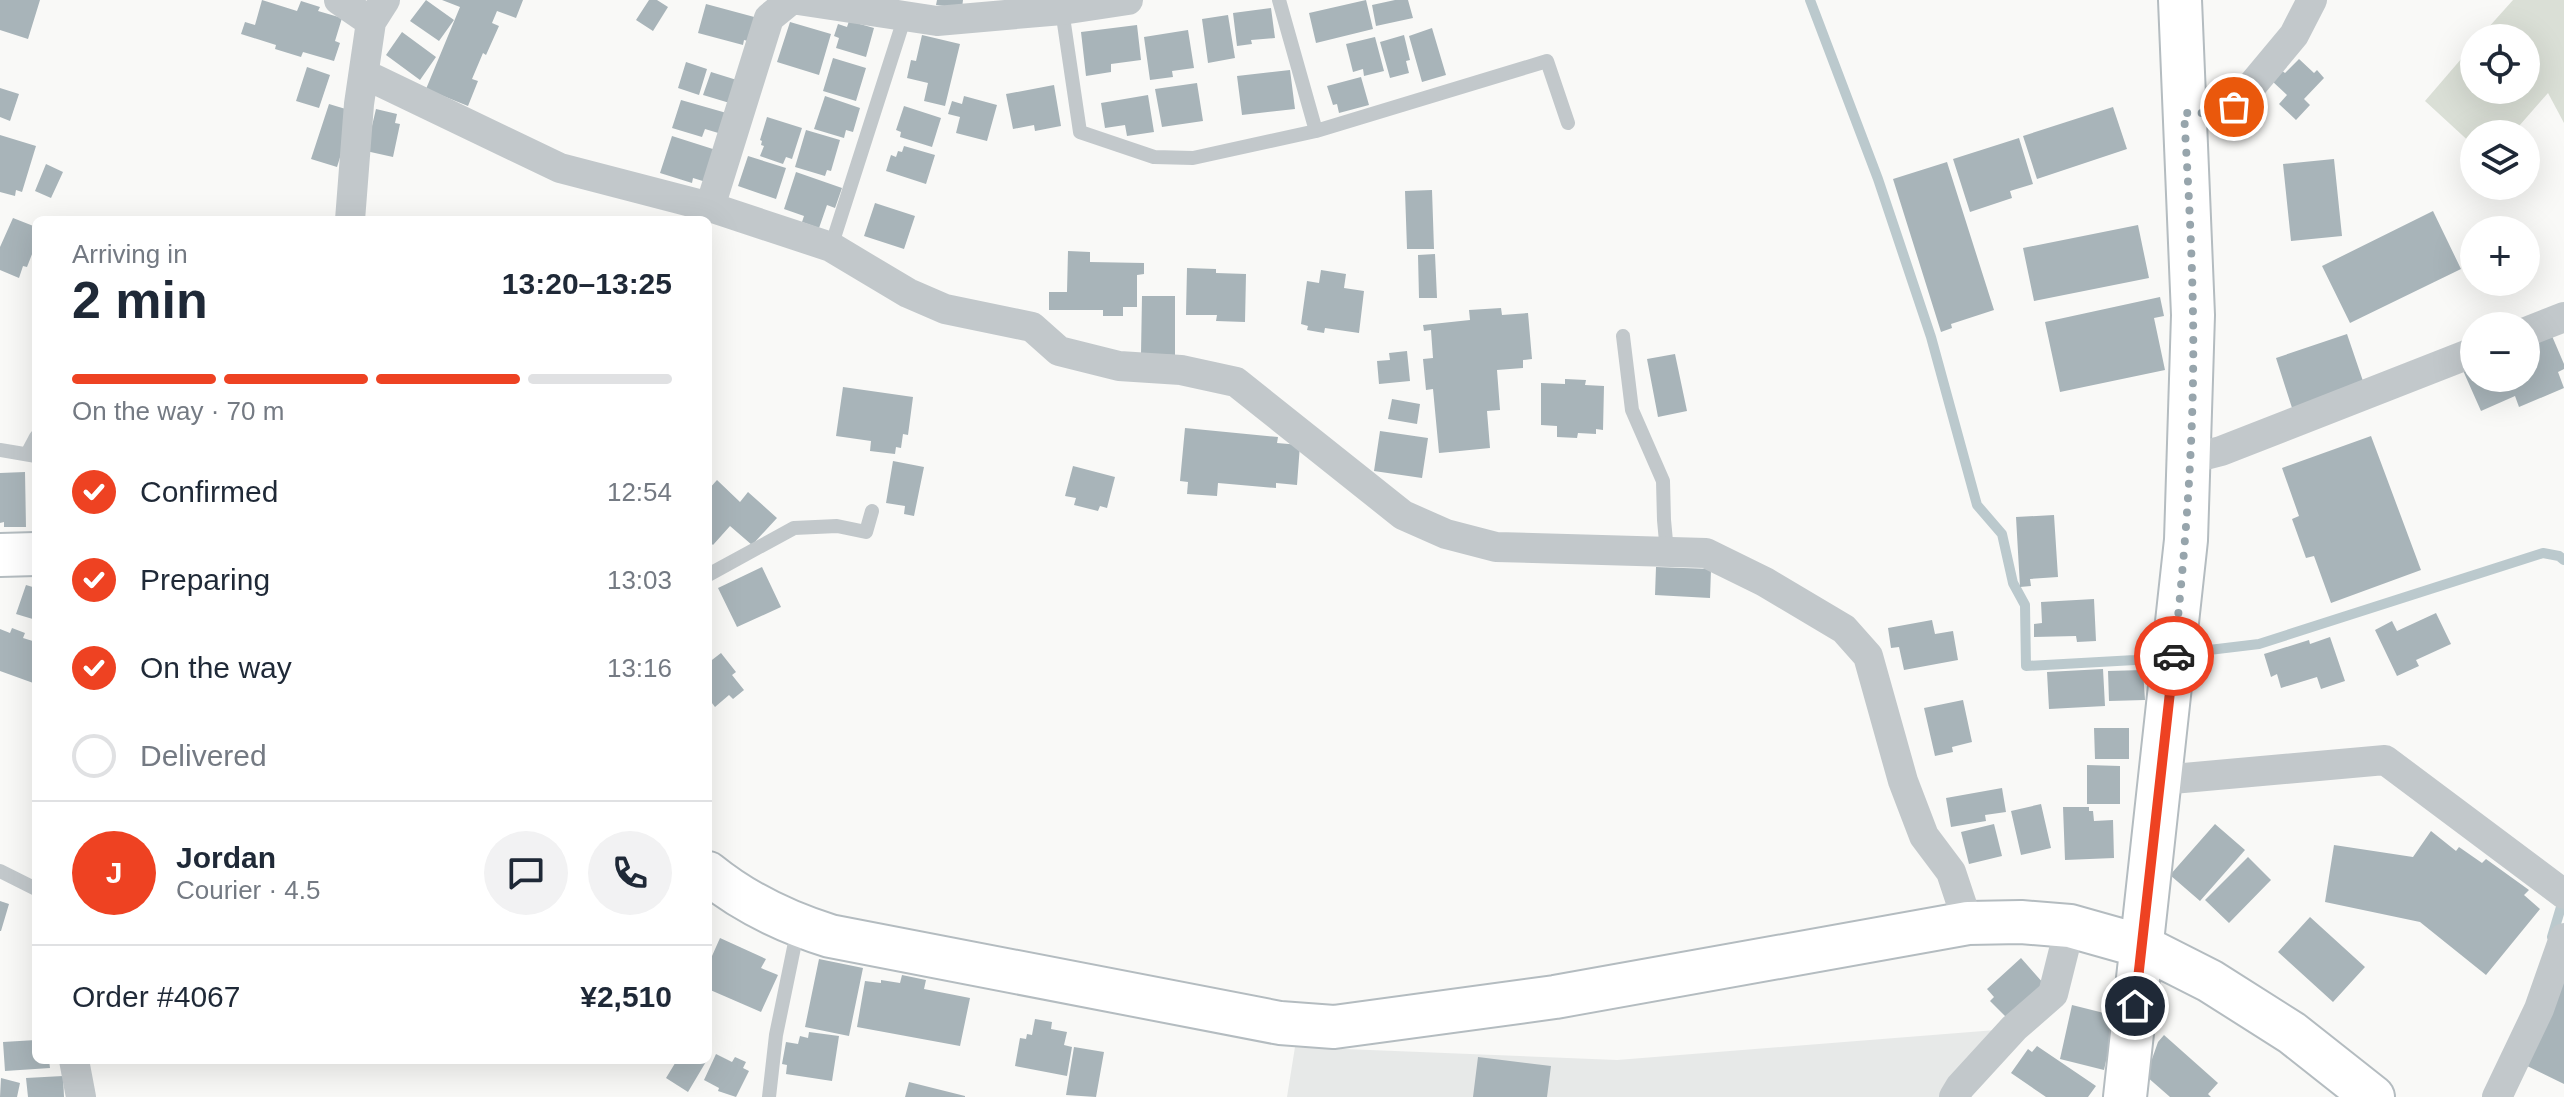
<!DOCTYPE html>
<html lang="en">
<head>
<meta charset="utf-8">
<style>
	:root { --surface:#fff; --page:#f2f2f3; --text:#1f2937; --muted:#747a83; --line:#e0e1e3; --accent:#ee4222 }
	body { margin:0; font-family:Helvetica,sans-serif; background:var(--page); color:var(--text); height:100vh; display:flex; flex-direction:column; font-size:30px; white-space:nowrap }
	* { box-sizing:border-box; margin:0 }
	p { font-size:26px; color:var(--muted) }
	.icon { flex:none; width:44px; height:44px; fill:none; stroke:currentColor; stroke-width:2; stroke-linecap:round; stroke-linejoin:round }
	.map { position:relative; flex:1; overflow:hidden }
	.sheet { position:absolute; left:32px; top:216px; width:680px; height:848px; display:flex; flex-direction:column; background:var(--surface); border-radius:12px; box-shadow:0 8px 32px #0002 }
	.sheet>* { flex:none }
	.buttons { position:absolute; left:2460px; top:24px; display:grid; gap:16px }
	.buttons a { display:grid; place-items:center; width:80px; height:80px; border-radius:50%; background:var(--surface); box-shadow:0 8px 32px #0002; font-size:40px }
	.pin { position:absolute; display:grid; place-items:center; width:68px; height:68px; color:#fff; margin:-34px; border:4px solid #fff; border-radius:50%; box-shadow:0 2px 8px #0007 }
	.courier { position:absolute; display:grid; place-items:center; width:80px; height:80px; margin:-40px; border:6px solid #ee4222; border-radius:50%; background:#fff; color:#222; box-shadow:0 2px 10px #0007 }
	.head em { font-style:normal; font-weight:600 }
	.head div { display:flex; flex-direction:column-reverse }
	.head { display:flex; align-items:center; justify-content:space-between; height:136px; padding:0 40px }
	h1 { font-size:52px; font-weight:600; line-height:60px }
	.bar { display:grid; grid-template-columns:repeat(4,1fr); gap:12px 8px; align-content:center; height:96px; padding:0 40px }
	.bar i { height:10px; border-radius:6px; background:var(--line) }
	.bar .active { background:var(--accent) }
	.bar p { grid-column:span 4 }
	.line { display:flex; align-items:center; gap:20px; padding:0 40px; border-top:2px solid var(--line) }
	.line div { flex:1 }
	.round { display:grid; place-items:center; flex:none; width:84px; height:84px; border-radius:42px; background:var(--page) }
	ol { padding:0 40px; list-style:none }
	li { display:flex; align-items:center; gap:24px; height:88px }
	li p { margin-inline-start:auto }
	li .icon { padding:8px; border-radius:50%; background:var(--accent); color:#fff; stroke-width:4 }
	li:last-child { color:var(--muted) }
	li i { width:44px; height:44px; border:4px solid var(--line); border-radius:50% }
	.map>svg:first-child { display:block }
	.built { fill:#e7e9e8 }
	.green { fill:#dadfd6 }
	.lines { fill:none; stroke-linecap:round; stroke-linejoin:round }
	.stream { stroke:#bbc9cd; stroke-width:10 }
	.building { fill:#a8b4b9 }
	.secondary-casing { stroke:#b4bcc0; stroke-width:46 }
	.lane { stroke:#c2c8cb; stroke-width:14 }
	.street { stroke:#c2c8cb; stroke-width:30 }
	.secondary { stroke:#fff; stroke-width:42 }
	.done { stroke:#97a5ac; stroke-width:8; stroke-dasharray:0 14.4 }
	.route { stroke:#ee4222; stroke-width:10 }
</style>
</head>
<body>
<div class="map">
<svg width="2564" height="1097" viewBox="0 0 2564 1097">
	<rect width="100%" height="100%" fill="#f9f9f7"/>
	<!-- built -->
	<path class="built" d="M1996,1030L1940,1097H1287L1295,1047L1617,1060Z"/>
	<!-- green -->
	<path class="green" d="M2513,0H2564V123L2548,93L2512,134H2474V146L2425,101L2474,44V90H2526V38H2479Z"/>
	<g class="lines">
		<!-- stream -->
		<path class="stream" d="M1810,0L1878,179L1931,337L1977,505L2002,534L2013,583L2025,605L2026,666L2135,660L2164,656
			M2184,653L2259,644L2543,553L2559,556L2564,560
			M2552,937L2564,897"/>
	</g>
	<!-- building -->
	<path class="building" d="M0,0H40L28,39L0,30Z
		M262,0L297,11L301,1L320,7L318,11L342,18L335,41L340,43L334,61L303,52L301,57L275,49L276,45L241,34L245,22L255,25Z
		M426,0L454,20L439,41L410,21Z
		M442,0H523L516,18L497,11L492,23L499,26L486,55L483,53L472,79L478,81L468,106L426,89L460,7Z
		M649,0H657L668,7L653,31L636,20Z
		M937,0H963L962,8L936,5Z
		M1366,0L1373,29L1316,43L1309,13Z
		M1395,0H1408L1413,18L1376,26L1372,5Z
		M706,4L758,18L752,42L744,40L743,45L698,33Z
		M1271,8L1275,38L1251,40L1252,44L1237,46L1233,13Z
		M1228,15L1235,58L1208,63L1202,19Z
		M849,21L874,28L866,57L836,48L839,38L834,36L838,24L847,27Z
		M790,22L831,34L819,75L777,62Z
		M1137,25L1141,60L1111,64V72L1086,76L1081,32Z
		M1432,28L1446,75L1422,82L1409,36Z
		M1188,30L1194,68L1172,71L1173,77L1150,80L1144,37Z
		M402,32L436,57L420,80L386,55Z
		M922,35L960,44L945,106L924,101L928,83L907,78L911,60L916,61Z
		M1404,35L1410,60L1406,61L1409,73L1390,78L1380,42Z
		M1375,37L1384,71L1364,76L1363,69L1353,72L1346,44Z
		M833,58L866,68L856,101L823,91Z
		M2299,59L2314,73L2317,70L2324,78L2304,99L2310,105L2296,120L2279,104L2287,95L2271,80L2281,70L2285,73Z
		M686,62L707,69L699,95L678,88Z
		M307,67L330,75L319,108L296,101Z
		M1290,70L1295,109L1242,115L1237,76Z
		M711,72L740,81L733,104L703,95Z
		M1361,77L1369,105L1339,113L1337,104L1333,105L1327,86Z
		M1197,83L1203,121L1162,127L1155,89Z
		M1054,85L1061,126L1035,131L1034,125L1013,129L1006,94Z
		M0,88L19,94L10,121L0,117Z
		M1148,95L1154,132L1127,136L1125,125L1105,128L1101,103Z
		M825,96L860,108L853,132L846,130L844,138L814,129Z
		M964,96L997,105L987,141L956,133L960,117L948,114L952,101L962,104Z
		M681,100L730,114L725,135L705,129L702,137L672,128Z
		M329,104L349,110L348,132L337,167L311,159Z
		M904,106L941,118L932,147L900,137L901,132L896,130Z
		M2113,107L2127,149L2037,179L2023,136Z
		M376,109L397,114L395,123L400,124L393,157L366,151Z
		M767,117L802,128L792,159L786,157L783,164L760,156L764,146L761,145L762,141L760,140Z
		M806,130L840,140L831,171L827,170L825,176L795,167Z
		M0,135L36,146L22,192L16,190L15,196L0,192Z
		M672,136L716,150L706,182L693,178L692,183L660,173Z
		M2019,138L2033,184L2010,191L2012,198L1970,212L1953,159Z
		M904,146L935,155L926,184L886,171L891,155L896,157L898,151L902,152Z
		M748,156L786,168L776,199L738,186Z
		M2334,159L2342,236L2291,241L2283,164Z
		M1947,162L1994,310L1951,324L1952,328L1941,332L1893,179Z
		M46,164L63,172L51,198L35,191Z
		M796,172L842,188L835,208L827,205L819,228L802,222L804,216L784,209Z
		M1432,190L1434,249H1407L1405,191Z
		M875,203L915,216L904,249L864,236Z
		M2433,211L2461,269L2350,323L2322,266Z
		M13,218L36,227V244L27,267L23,266L19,278L0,270V247Z
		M2138,225L2149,278L2034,301L2023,248Z
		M1068,251L1090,252V262L1144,263V274L1137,275V307H1123V316H1103V310H1049V292H1067Z
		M1435,254L1437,298H1419L1418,255Z
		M1187,268L1216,269V273L1246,274L1245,322L1216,321L1217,315H1186Z
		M1321,270L1346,274L1344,288L1364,291L1359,333L1325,328L1324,333L1307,330L1308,326L1301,324L1307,281L1319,283Z
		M1142,296H1175V355L1141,354Z
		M2160,297L2164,316L2154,318L2165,370L2060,392L2045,322Z
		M1501,308L1502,315L1528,313L1532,359L1523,360V368L1497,370L1500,410L1487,411L1490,448L1439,453L1433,389L1426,390L1423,359L1433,358L1431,330L1424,331L1423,325L1470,320L1469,310Z
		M2549,329L2564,364V369L2558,372L2564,388L2519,407L2515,396L2481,411L2461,366L2474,360V378H2526V338Z
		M2347,334L2365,387L2293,411L2276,358Z
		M1407,351L1410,381L1379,384L1377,361L1390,360L1389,353Z
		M1675,354L1687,411L1658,417L1647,359Z
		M1565,379L1586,380L1585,385L1604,386L1603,430L1596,429V434L1578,433L1577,438L1557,437V426L1541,425V383L1565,384Z
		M843,387L913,397L908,435L903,434L901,448L896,447L895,454L870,451L871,441L836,436Z
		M1392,399L1420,404L1417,424L1388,419Z
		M1185,428L1278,437L1277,443L1300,445L1297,485L1276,483V488L1218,483L1217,496L1187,494L1188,482L1180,481Z
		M1380,431L1428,438L1422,478L1374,471Z
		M2371,436L2421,570L2331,603L2314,556L2306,558L2292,519L2299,516L2282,468Z
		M893,461L924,467L914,516L904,514L905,506L886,503Z
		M1073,466L1115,477L1107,508L1100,506L1098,511L1074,505L1076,498L1065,496Z
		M25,472L26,527H4V522L0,523V473Z
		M717,480L740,502L748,492L777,518L752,545L730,526L713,545L708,540V490Z
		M2054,515L2058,577L2030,579L2031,586L2020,587L2016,517Z
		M762,567L781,607L737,627L718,588Z
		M1656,567L1711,569L1710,598L1655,595Z
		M26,585L36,588V620L16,614Z
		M2094,599L2096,641L2077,642L2076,636L2034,637V624L2042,623L2041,602Z
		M2436,613L2451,644L2416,660L2419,666L2397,676L2375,630L2392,621L2397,631Z
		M1932,620L1935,634L1953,631L1958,660L1904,670L1899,647L1891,648L1888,628Z
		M12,628L25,633L23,638L36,642V684L0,671V629L10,633Z
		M2330,637L2345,681L2321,689L2317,677L2281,688L2277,674L2271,677L2264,654L2309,640L2310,644Z
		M721,653L736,672L732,675L744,690L733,699L729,695L715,707L708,698V663Z
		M2103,669L2105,706L2049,709L2047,672Z
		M2143,670L2145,700L2109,701L2108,671Z
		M1963,700L1972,742L1952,747L1953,752L1935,756L1924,708Z
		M2094,728H2129V759H2095Z
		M2087,765L2120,766V804H2087Z
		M2002,788L2006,812L1985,815L1986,821L1951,827L1946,798Z
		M2041,804L2051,848L2021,855L2011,811Z
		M2063,807H2089V811H2093L2094,821L2113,820L2114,858L2065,860Z
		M1994,824L2002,856L1969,864L1961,832Z
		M2215,824L2245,850L2200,901L2170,875Z
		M2431,831L2456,851L2459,847L2482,863L2486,859L2529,890L2524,895L2540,909L2486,975L2420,922L2325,902L2334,845L2413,857Z
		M2248,857L2271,880L2229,923L2205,900Z
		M0,901L9,904L1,931H0Z
		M2310,917L2365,967L2333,1002L2278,952Z
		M720,938L766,959L761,968L778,975L761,1012L708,989V965Z
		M2021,958L2044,984L2007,1018L1990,1001L1994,997L1987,989Z
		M819,959L863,968L849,1036L805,1027Z
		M902,975L926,980L924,989L970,998L960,1046L857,1027L865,981L881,983V980L900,983Z
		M2564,977V1084L2521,1063Z
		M2072,1005L2116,1016L2104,1070L2060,1059Z
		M1035,1019L1052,1022L1051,1029L1067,1032L1064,1045L1072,1047L1067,1076L1015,1066L1020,1038L1026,1039L1027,1034L1032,1035Z
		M809,1032L839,1036L832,1081L786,1074L787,1065L782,1064L786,1042L798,1044L800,1036L808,1038Z
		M2164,1035L2218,1083L2208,1094L2211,1097H2170L2146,1076L2158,1042Z
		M36,1040V1060H49L50,1068L5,1071L3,1042Z
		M2037,1046L2096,1086L2088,1097H2046L2011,1073L2028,1049L2032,1052Z
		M1074,1047L1104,1052L1096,1097L1066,1095Z
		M716,1054L732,1062L735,1057L746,1062L743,1068L749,1071L736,1097L718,1091L719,1088L704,1080Z
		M1478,1057L1551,1066L1547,1097H1473Z
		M677,1060H707L688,1092L666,1078Z
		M63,1076L64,1097H28L26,1078Z
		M1,1078L20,1083L17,1097H0Z
		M909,1082L965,1096V1097H905Z"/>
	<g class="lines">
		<!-- secondary casing -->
		<g class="secondary-casing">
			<path id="secondary" d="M0,555L36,554
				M708,873C745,903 785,922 830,936L1280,1023L1334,1027L1555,997L1968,923L2021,922L2070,926L2141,946L2210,981L2292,1033L2373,1097
				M2125,1097L2186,540L2193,315L2180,0"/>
		</g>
		<!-- lane -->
		<path class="lane" d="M1279,0L1316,131
			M1062,10L1080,132L1154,157L1193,158L1316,131L1547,61L1568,123
			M831,247L905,16
			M1623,336L1632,410L1663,481L1664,520L1667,552
			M0,450L36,456
			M27,454L36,437
			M708,575L794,528L837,526L866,532L872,511
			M0,871L36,889
			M769,1097L776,1035L798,928"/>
		<!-- street -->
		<path class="street" d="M339,0L371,22
			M798,0L937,21L1062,10L1128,0
			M364,74L560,168L710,207L831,247L908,293L945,309L1032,327L1059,351L1119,366L1181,370L1236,382L1403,515L1446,534L1496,547L1706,553L1765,582L1844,629L1868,656L1903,781L1924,836L1951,872L1968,923
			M2184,113H2214L2234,107L2294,35L2312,0
			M710,207L769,18L791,0
			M350,220L359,104L371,22L385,0
			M2526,332L2564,317
			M2190,459L2221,451L2474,352
			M2161,780L2385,760L2564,894
			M74,1060L81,1097
			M1954,1097L1960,1087L2014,1028L2053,994L2070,926
			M2497,1097L2539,1009L2564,938"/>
		<!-- secondary -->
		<use href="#secondary" class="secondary"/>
	</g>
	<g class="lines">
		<!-- done -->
		<path class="done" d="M2174,656C2186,543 2195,429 2193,315C2192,248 2188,180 2184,113H2214L2234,107"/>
		<!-- route -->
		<path class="route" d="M2135,1006L2174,656"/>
	</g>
</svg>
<div class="buttons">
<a><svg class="icon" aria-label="locate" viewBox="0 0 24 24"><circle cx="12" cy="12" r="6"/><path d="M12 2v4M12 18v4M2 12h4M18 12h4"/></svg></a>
<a><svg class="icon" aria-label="layers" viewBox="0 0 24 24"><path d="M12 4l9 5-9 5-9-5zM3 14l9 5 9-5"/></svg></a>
<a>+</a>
<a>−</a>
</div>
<div class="pin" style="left:2234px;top:107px;background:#ea580c"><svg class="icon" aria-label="bag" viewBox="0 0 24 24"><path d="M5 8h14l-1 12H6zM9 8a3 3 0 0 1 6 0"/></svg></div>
<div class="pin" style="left:2135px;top:1006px;background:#1f2937"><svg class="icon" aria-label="home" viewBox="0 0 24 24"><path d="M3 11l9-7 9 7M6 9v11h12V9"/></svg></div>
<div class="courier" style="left:2174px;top:656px"><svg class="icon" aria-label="car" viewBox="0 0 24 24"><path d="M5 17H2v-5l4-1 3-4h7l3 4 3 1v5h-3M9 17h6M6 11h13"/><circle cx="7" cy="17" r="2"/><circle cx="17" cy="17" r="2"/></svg></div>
<section class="sheet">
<div class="head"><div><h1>2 min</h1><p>Arriving in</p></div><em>13:20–13:25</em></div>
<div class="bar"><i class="active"></i><i class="active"></i><i class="active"></i><i></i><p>On the way · 70 m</p></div>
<ol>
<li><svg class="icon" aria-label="check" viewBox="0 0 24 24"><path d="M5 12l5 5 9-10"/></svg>Confirmed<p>12:54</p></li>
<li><svg class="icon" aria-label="check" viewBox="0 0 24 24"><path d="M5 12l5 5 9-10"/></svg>Preparing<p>13:03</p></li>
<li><svg class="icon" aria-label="check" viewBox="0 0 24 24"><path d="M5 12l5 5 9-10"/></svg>On the way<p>13:16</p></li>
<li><i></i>Delivered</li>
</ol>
<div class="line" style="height:144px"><b class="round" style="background:var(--accent);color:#fff">J</b><div><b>Jordan</b><p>Courier · 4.5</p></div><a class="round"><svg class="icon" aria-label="chat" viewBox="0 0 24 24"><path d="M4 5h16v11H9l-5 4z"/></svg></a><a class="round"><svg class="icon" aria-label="phone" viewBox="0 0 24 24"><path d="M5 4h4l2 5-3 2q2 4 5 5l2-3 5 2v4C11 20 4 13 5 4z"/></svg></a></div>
<div class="line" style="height:104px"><div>Order #4067</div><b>¥2,510</b></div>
</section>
</div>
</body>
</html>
